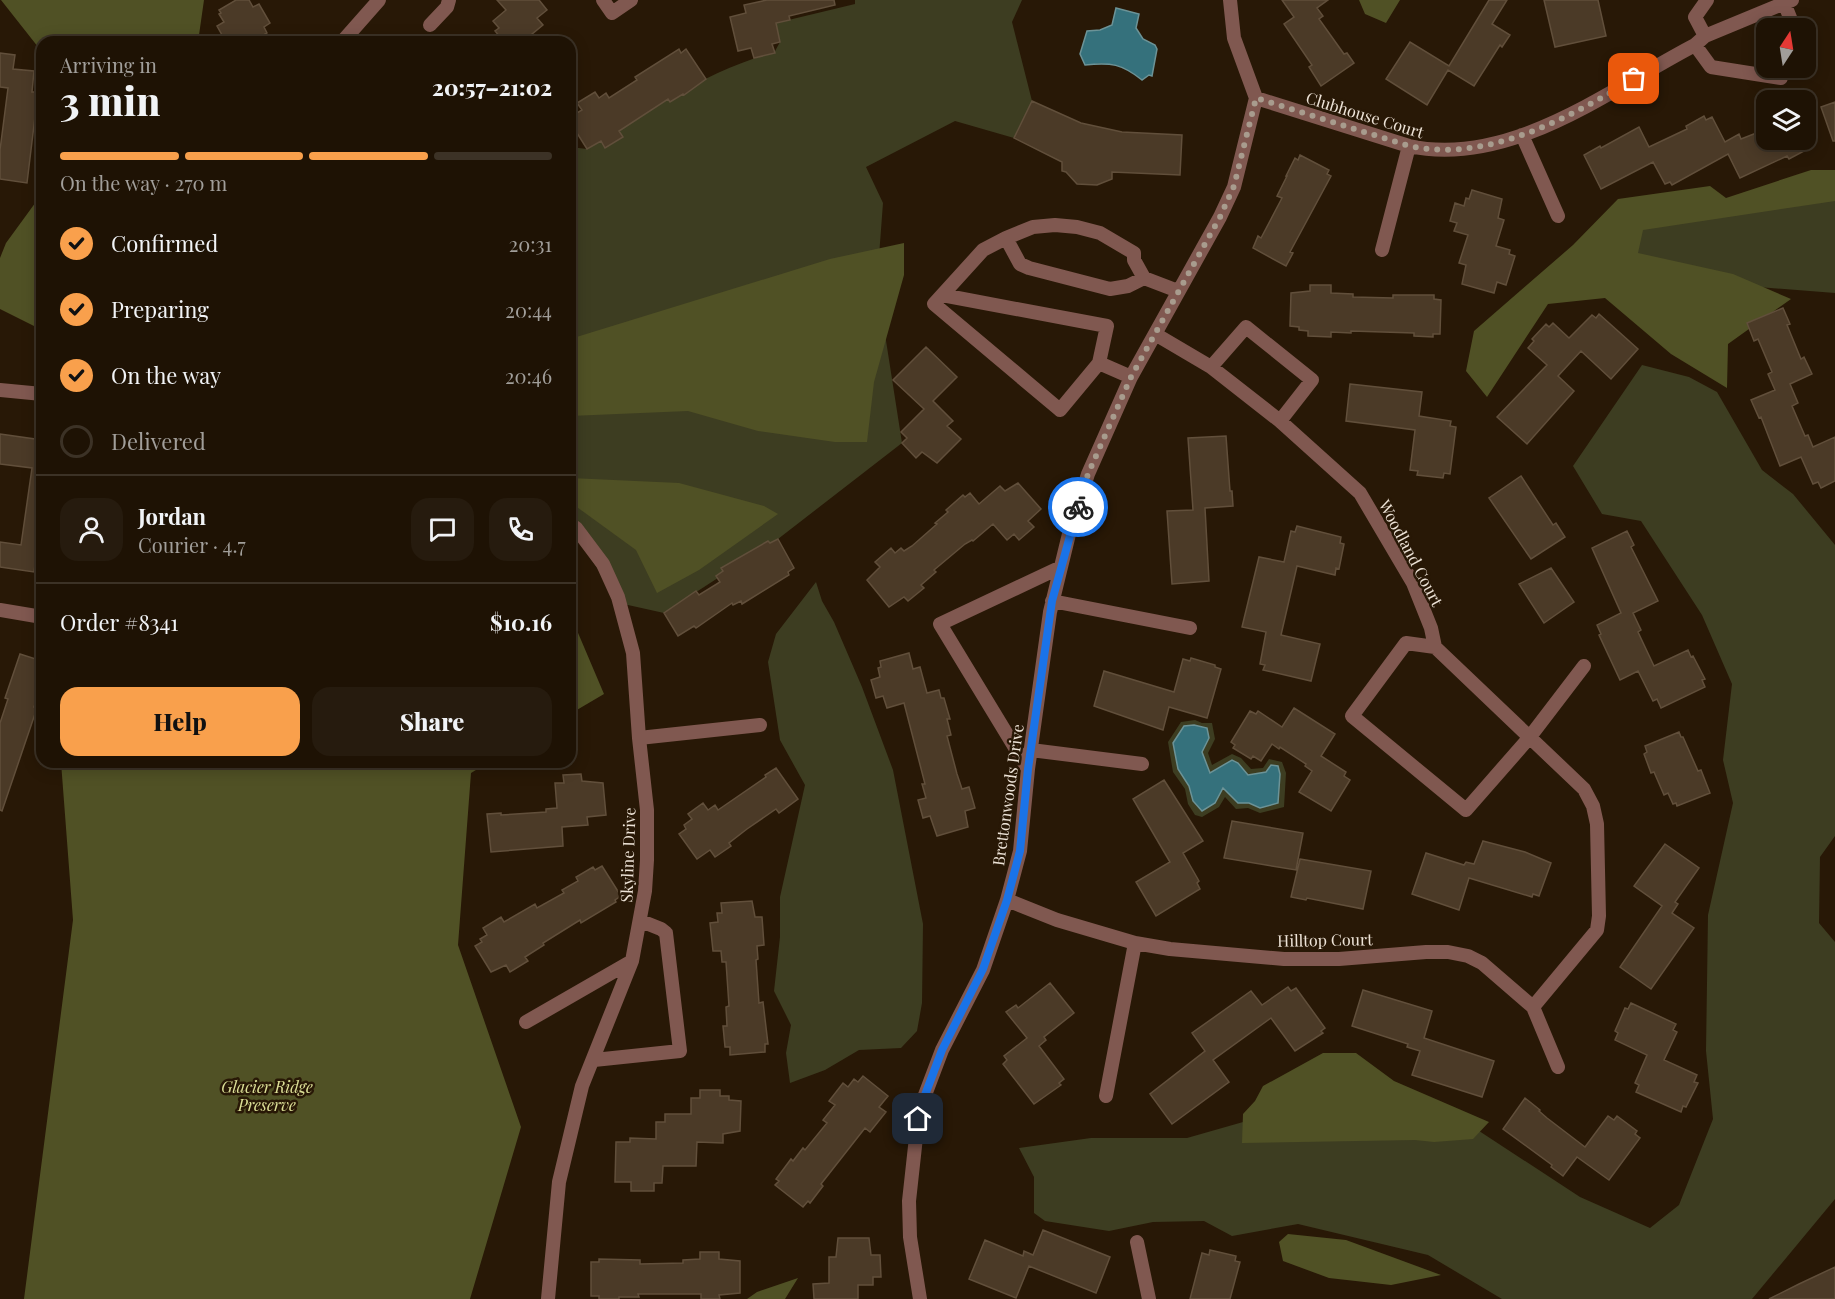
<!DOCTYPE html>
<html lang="en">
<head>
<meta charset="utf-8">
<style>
	:root { --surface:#1e1204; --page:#261b0e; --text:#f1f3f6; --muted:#a19e9a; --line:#3c3226; --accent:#f9a04c }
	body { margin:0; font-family:"Playfair Display",serif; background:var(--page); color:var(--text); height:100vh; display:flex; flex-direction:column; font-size:22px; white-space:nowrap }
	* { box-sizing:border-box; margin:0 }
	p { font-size:20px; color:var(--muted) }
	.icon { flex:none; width:33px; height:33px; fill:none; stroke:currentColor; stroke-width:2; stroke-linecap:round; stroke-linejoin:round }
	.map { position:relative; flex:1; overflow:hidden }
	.sheet { position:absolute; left:36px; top:36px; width:540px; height:732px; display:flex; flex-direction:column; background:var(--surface); border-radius:18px; box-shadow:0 3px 15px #0003,0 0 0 2px var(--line) }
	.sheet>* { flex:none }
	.needle { width:39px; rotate:12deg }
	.controls { position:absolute; left:1756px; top:18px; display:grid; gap:12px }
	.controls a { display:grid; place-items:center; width:60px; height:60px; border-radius:12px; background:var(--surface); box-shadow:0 3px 15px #0003,0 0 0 2px var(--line); font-size:30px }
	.pin { position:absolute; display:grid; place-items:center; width:51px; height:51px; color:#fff; margin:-26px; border-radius:12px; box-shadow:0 3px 9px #0006 }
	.courier { position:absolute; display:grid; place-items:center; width:60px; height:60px; margin:-30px; border:4px solid #1a73e8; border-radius:50%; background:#fff; color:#222; box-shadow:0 2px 8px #0007 }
	.overview em { font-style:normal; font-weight:800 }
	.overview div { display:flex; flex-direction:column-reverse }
	.overview { display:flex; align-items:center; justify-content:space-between; height:102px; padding:0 24px }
	h1 { font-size:39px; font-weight:800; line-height:45px }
	.bar { display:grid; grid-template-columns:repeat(4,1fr); gap:9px 6px; align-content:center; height:72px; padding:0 24px }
	.bar i { height:8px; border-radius:4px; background:var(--line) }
	.bar .on { background:var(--accent) }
	.bar p { grid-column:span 4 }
	.line { display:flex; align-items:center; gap:15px; padding:0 24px; border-top:2px solid var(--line) }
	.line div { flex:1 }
	.round { display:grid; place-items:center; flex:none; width:63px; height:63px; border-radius:18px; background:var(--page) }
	ol { padding:0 24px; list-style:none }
	li { display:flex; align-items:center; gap:18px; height:66px }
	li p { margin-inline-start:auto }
	li .icon { padding:6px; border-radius:50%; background:var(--accent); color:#111; stroke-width:4 }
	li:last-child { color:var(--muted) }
	li i { width:33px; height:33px; border:3px solid var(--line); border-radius:50% }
	.cta { display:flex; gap:12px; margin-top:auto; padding:12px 24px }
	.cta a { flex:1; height:69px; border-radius:18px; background:var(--accent); color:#111; font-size:24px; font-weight:800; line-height:69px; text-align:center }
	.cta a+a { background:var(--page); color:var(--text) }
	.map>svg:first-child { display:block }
	.green { fill:#3d3d21 }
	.forest { fill:#505125 }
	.water { fill:#35717c; stroke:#6c9397; stroke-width:1.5 }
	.building { fill:#4b3a27; stroke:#614f3b; stroke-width:1.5 }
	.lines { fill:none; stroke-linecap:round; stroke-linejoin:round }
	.minor { stroke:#805850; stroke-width:14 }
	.done { stroke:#a89c8e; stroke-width:6; stroke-dasharray:0 10.8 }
	.route { stroke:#1a73e8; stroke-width:8 }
	.labels { text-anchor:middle; stroke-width:5; stroke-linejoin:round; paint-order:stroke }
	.street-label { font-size:16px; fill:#ede3d7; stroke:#281806 }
	.park-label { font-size:16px; font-style:italic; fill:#dde097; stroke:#281806 }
</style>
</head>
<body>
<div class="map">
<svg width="1835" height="1299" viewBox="0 0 1835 1299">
	<rect width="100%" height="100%" fill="#281806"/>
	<!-- green -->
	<path class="green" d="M855,0H1022L1012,22L1032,101L1014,138L955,121L866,167L883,203L877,283L902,443L778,539L664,613L619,603L570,525V147L587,149C644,115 710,68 774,53L780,42L776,23L855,4Z
		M1835,190V293L1655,279L1621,267L1625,225Z
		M1642,365L1689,377L1717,392L1762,470L1793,494L1835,545V836L1820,857L1819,923L1835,942V1199L1752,1299H1502L1428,1255L1298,1224L1232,1236L1204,1221L1153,1222L1109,1231L1045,1221L1034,1213V1177L1019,1148L1091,1138H1187L1330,1097L1470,1125L1580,1197L1650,1228L1679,1205L1713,1119L1706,1051L1708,915L1733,803L1723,760L1732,684L1702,615L1641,521L1602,514L1573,466Z
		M816,582L822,601L834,622L862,687L893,770L923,924L922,1003L917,1031L901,1048L859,1050L825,1070L790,1083L786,1053L791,1025L774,991L780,937V897L805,785L780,740L768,662L776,634Z
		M1195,720L1202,723H1212L1215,739L1208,753L1212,765L1232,754L1241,758L1251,769L1263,768L1269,759L1282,762L1286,773L1284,807L1260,813L1248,808L1236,809L1225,797L1219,807L1202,817L1195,815L1188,804L1185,789L1173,772L1168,742L1181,722Z"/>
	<!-- forest -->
	<path class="forest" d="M1,0H204L198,42H42V52Z
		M1359,0H1400L1386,23L1365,14Z
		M1811,170H1835V201L1643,230L1638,253L1733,274L1791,299L1728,344L1727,388L1671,354L1605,298L1548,304L1487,397L1466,371L1474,331L1573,245L1618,199L1710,186L1726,198Z
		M42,190V330L0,309V258L6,243L41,195Z
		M904,243V275L874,382L867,442H835L758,431L688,411L570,416V339L830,259Z
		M570,478L679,483L764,506L778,514L699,570L657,593L636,550L570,502Z
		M570,614L604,694L570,714Z
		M61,762H489L471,773L458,945L521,1127L470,1299H24L73,920Z
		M1323,1053H1356L1394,1081L1489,1122L1473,1139L1434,1142L1415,1140L1242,1143L1243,1114L1255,1101L1263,1086Z
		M1288,1234L1346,1240L1441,1275L1391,1285L1329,1278L1283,1261L1279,1242Z
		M798,1278L785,1299H747L757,1292Z"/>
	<!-- water -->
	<path class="water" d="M1116,8L1139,14L1136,28L1143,39L1155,45L1157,49L1152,76L1149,75L1142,80C1122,64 1111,62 1085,65L1080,54L1087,31L1100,30L1112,25Z
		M1194,725L1207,728L1209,738L1202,752L1210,773L1232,760L1238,763L1248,775L1266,772L1271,765L1278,766L1280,774L1278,803L1260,808L1249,803H1238L1223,788L1215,803L1202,811L1193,801L1189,786L1178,769L1173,743L1184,726Z"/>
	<!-- building -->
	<path class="building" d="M236,0H249L253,7L259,4L270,23L264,27L267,33L251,42H226L217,26L224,22L219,14L221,13L219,10Z
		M497,0H539L547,10L537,18L543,25L531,35L536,42H504L495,31L499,28L493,21L506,10Z
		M767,0H834L835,5L789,16L790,20L776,23L780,42L772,44L775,53L754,58L751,48L738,51L730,17L746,13L744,5Z
		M1282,0H1328L1317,8L1323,16L1319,19L1344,54L1347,53L1354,63L1321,86L1309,67L1312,65L1284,24L1294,17Z
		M1489,0H1507L1492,24L1510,35L1502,47L1500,45L1474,86L1448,70L1427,105L1386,79L1410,42L1449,66Z
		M1544,0H1598L1606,36L1555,47Z
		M679,49L681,53L686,49L706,79L684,95L683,94L670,102L668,99L619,131L623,137L605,148L601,141L587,149L570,122V117L582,110L577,103L595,92L599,98L606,93L609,98L637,80L635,77Z
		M0,53L15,55L13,69L34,71L32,92H38L27,183L0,179V150L8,88L0,87Z
		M1032,101L1081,123L1122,132L1182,135L1180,175L1112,172V179L1097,185L1077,184L1066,172L1062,171V162L1014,138Z
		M1835,102V141H1833L1821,107Z
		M1704,116L1706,120L1712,117L1725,142L1739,134L1741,139L1764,130L1767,140H1800L1806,150L1789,159L1787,156L1740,178L1728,154L1672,185L1670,182L1665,184L1653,162L1601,189L1584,155L1600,146L1601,148L1639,127L1649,147L1687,129L1686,126Z
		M1300,155L1329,170L1327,174L1331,176L1290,252L1293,253L1286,266L1253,248L1258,236L1261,238L1282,198L1277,196L1287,176H1286L1295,158L1298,160Z
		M1472,190L1502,199L1498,218L1504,220L1496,246L1510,250L1509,254L1515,256L1506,285L1497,282L1494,293L1462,284L1466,265L1459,263L1468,235L1454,231L1457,223L1450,221L1455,203L1464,206L1466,198L1469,199Z
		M1310,285H1331V293L1353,294V297L1393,298V295H1434V299L1441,300L1440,334H1433V337L1414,336V333L1351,331V333L1331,332V337L1308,336V331L1299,330V327L1290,326L1291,293L1310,291Z
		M1783,308L1790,324L1787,325L1801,359L1804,357L1812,374L1790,384L1798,403L1792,406L1805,436L1808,435L1813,447L1835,437V481L1821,488L1818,482L1813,484L1801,457L1780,466L1761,417L1759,418L1751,400L1775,390L1768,374L1772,372L1758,339L1754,341L1747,323Z
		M1599,314L1638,349L1611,379L1581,351L1558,376L1574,391L1527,444L1497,417L1547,365L1528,348L1534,341L1532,339L1546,324L1549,327L1553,323L1569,338L1592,315L1596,318Z
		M926,347L957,377L933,401L953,421L947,426L961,439L937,463L922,452L916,458L902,443L907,438L901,432L924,409L893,380Z
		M1350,384L1422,392L1419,416L1451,421L1450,426L1456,427L1450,474L1444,473L1443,478L1417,475L1418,471L1410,470L1415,430L1346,421Z
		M0,434L42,440V552L37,551L34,572L0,567V542L21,545L32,468L0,464Z
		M1226,436L1230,491H1232L1233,506L1205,508L1209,581L1172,584L1167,511L1193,510L1188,438Z
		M1521,476L1553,525L1556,523L1565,537L1531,559L1489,498Z
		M1018,483L1041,509L1028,521L1034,527L1019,540L1014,534L1007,540L993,524L973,541L972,540L965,544L934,570L936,572L921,585L924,588L908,601L904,597L889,607L867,580L880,567L875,562L891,548L895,553L901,548L904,551L912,546L937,524L935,523L948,512L946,510L963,495L965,497L970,493L979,504L1000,486L1005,491Z
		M1297,526L1341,537L1340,543L1344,544L1339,569L1336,568L1335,575L1297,566L1294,579L1281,635L1320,644L1311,681L1263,670L1265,665L1260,664L1266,632L1242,627L1259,557L1284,562L1291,531L1295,532Z
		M1627,531L1634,545L1631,547L1658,601L1633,613L1641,630L1638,632L1654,666L1688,650L1691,657L1693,656L1705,679L1702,680L1705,687L1661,708L1657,699L1653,701L1638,671L1620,680L1599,635L1601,634L1597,625L1621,613L1592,548Z
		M778,539L794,568L788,572L789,575L742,604L741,601L733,605L732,603L696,628L694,626L678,636L664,613L696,591L699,595L720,582L716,576L723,571L721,568L768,541L770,543Z
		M1551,568L1574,602L1544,623L1519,584Z
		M909,653L913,669L920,667L927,693L939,690L941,698H944L950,719H947L951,735L947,736L957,774L962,789L969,787L975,808L965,811L968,827L937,836L930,816L923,818L918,800L926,798L922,784H925L904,703L887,708L883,696L876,698L871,680L880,677L878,668L881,667L880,661Z
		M20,654L42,661V683L34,707L37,708L2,811L0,810V723L8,699L5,698Z
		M1191,658L1215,665V667L1221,669L1207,718L1169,707L1163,730L1094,706L1104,671L1174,692L1183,659L1190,661Z
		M1294,708L1335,734L1321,756L1346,772L1344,776L1350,780L1331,811L1299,792L1312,771L1305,766L1306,764L1280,747L1279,749L1272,744L1261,761L1253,756L1251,759L1233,748L1235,745L1231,742L1250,711L1256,714L1258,711L1282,727Z
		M1679,732L1681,737H1683L1698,771L1701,770L1710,793L1677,806L1676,803L1673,804L1668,793L1664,795L1654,772L1651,773L1644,754L1647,752L1645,746Z
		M776,768L798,799L779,813L776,809L747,829L729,843L731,846L715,857L710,850L697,859L679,834L686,829L684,825L692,819L688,814L703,803L708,810L715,805L718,810L766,777L765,775Z
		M581,774L582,781L603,783L606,815L587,817L588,825L562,827L563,846L491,852L487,814L501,813V815L546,812V809L557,808L555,783H564L563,775Z
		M1164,780L1203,841L1183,853L1199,881L1197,883L1200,889L1156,916L1136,882L1170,862L1133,799Z
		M1232,821L1303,833L1296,870L1224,858Z
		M1483,841L1525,852L1551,863L1539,896L1533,894L1532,897L1469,878L1459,910L1412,894L1426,853L1464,865L1466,862L1474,864Z
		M1665,844L1699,868L1675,902L1678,904L1672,913L1694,928L1651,989L1620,967L1662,906L1634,886Z
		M1300,859L1371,871L1363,909L1307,898L1306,900L1291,897Z
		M602,866L621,896L615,900L616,902L581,923L580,920L543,943L544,945L525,957L528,961L510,972L506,965L491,972L475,946L482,942L480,939L487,935L483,928L501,917L504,922L535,904L537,908L564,893L562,890L578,881L576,877L593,867L595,870Z
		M752,901L755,917H762L764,945L757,946L758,959L756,960L759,1003L763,1002L768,1044H765V1052L730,1055V1047H725L723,1026H727L726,1007L729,1006L726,962H722L721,951H713L710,923L718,922L717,913H722L721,903Z
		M1050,983L1074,1013L1044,1037L1046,1040L1039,1046L1064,1079L1059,1083L1061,1085L1034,1104L1003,1064L1007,1060L1004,1056L1027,1038L1006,1012L1016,1005L1018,1008Z
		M1288,987L1291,991L1296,988L1325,1028L1321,1031L1323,1033L1295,1051L1271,1018L1213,1060L1229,1082L1172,1124L1150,1094L1205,1051L1192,1033L1251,991L1262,1005Z
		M1363,990L1432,1011L1424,1038L1494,1061L1482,1097L1412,1075L1420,1051L1407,1047L1408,1044L1352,1026Z
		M1631,1003L1676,1024L1673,1030L1677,1032L1664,1060L1697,1075L1694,1082L1698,1083L1686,1107L1683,1106L1681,1112L1636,1092L1639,1085L1635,1083L1647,1055L1615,1040L1618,1033L1615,1031L1625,1008L1628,1009Z
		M863,1076L888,1096L879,1107L886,1112L870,1132L865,1128L821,1184L823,1186L810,1203L808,1201L803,1207L775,1185L779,1181L776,1179L791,1159L793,1161L803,1148L805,1150L827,1123L823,1120L835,1105L829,1101L843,1083L848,1087L854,1079L858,1082Z
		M700,1090H720V1096H729V1100L741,1101L740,1131L723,1134V1143L697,1142L696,1166H663L662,1183H654V1191H631V1182H615L616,1142H630V1138L656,1139V1122H665V1114H691V1098H700Z
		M1525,1098L1540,1110L1539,1111L1547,1118L1585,1147L1608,1116L1614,1120L1617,1116L1637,1131L1635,1134L1640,1138L1609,1180L1577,1157L1563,1176L1551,1167L1552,1165L1503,1129Z
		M1043,1230L1110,1257L1096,1293L1029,1266L1016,1298L969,1279L985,1240L1023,1256L1024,1251L1033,1255Z
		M838,1238H869L871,1255H880L881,1277H873V1285H858V1299H814L813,1284L829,1283V1257H836Z
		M1210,1250L1236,1256L1235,1261L1240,1262L1230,1299H1190L1202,1253L1209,1255Z
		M700,1252H719V1259L740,1261V1293L719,1295L720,1299H701V1294H638L639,1297H619V1299H599V1296H591V1262H599V1259L640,1260V1264L683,1263V1260L700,1259Z
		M1835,1267V1299H1769L1799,1284Z"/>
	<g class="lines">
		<!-- minor -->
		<path class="minor" d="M603,0L612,13L631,0
			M1783,0L1791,20L1790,28
			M430,25L447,7L449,0
			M1705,36L1695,17L1707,0
			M342,42L379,0
			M1695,45L1711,67L1781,78L1783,68
			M1256,98L1409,146C1511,168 1610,89 1695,45L1705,36L1792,0
			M1522,135L1558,216
			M1006,238L1020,264L1029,268L1110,289L1128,286L1144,278L1178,291
			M1382,250L1409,146
			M942,295L1107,326L1099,363L1060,410L934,304L983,250L1006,238L1033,227L1055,225L1077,227L1100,233L1134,253V260L1144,278
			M1155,334L1211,367L1280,421L1360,493L1413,583L1431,628L1435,647L1584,789L1593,806L1597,824L1599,916L1597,930L1533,1007
			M1099,363L1131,377
			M1211,367L1246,327L1312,380L1280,421
			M0,390L42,394
			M1052,601L1190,628
			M0,610L42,617
			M1435,647L1406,643L1352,716L1466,810L1529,738L1584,666
			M639,738L760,725
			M1031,750L1142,764
			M1028,769L940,624L1061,567
			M1007,900L1057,920L1135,943L1170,949L1284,959H1339L1426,952H1448L1468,956L1482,963L1533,1007L1558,1067
			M526,1022L632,961
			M594,1060L680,1051L666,933L661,929L641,921
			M1106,1096L1135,943
			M1137,1242L1149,1299
			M548,1299L559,1182L582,1086L632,961L645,891L647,860V810L639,738L633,653L618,597L603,564L576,528L570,524
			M920,1299L910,1237L909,1201L918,1119L925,1095L942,1050L983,970L1007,900L1020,851L1028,769L1050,612L1069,534L1088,474L1131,377L1220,217L1234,187L1256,98L1234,38L1230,0"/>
	</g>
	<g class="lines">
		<!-- done -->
		<path class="done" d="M1078,507L1088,474L1131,377L1220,217L1234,186L1256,98L1409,146C1488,163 1568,118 1634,79"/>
		<!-- route -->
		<path class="route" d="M918,1119L925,1095L942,1050L983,969L1007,900L1020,851L1028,769L1052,601L1078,507"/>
	</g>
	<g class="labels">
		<!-- street labels -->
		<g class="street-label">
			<text transform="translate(1365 115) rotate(17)" y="6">Clubhouse Court</text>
			<text transform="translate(1411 553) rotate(62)" y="6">Woodland Court</text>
			<text transform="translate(1008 795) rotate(-82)" y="6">Brettonwoods Drive</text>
			<text transform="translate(628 855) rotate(-88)" y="6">Skyline Drive</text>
			<text transform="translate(1325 940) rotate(-1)" y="6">Hilltop Court</text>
		</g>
		<!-- park labels -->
		<g class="park-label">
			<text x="267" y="1093">Glacier Ridge<tspan x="267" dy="18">Preserve</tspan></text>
		</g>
	</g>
</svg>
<div class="controls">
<a><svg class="needle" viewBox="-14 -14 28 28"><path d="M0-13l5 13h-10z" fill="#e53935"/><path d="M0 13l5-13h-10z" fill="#a19e9a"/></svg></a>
<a><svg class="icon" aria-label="layers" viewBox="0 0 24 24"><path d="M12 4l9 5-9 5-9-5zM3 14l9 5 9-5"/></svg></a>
</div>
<div class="pin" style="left:1634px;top:79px;background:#ea580c"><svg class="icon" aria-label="bag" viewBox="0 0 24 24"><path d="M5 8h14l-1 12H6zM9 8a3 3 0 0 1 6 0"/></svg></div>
<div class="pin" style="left:918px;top:1119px;background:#1f2937"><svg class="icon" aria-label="home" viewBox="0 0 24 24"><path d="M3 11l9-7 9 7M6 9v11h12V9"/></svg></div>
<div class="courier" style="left:1078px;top:507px"><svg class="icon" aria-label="bike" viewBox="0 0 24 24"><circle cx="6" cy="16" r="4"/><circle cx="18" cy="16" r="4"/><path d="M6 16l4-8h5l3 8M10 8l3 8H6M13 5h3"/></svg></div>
<section class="sheet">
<div class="overview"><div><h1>3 min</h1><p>Arriving in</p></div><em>20:57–21:02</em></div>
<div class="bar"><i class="on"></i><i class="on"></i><i class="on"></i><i></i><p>On the way · 270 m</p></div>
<ol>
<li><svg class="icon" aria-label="check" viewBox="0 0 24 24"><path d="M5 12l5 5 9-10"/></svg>Confirmed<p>20:31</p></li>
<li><svg class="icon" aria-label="check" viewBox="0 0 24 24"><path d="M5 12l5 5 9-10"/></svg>Preparing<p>20:44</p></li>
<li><svg class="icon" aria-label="check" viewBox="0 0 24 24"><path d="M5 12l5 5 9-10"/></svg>On the way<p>20:46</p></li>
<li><i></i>Delivered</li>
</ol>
<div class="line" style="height:108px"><a class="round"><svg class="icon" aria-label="person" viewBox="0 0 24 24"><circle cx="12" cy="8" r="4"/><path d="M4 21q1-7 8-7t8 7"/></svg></a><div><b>Jordan</b><p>Courier · 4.7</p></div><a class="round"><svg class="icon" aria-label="chat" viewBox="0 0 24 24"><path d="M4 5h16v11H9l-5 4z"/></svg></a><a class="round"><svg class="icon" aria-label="phone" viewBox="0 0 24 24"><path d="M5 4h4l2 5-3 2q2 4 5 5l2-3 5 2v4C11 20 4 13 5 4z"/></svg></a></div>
<div class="line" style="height:78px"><div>Order #8341</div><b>$10.16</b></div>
<div class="cta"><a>Help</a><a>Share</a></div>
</section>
</div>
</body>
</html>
